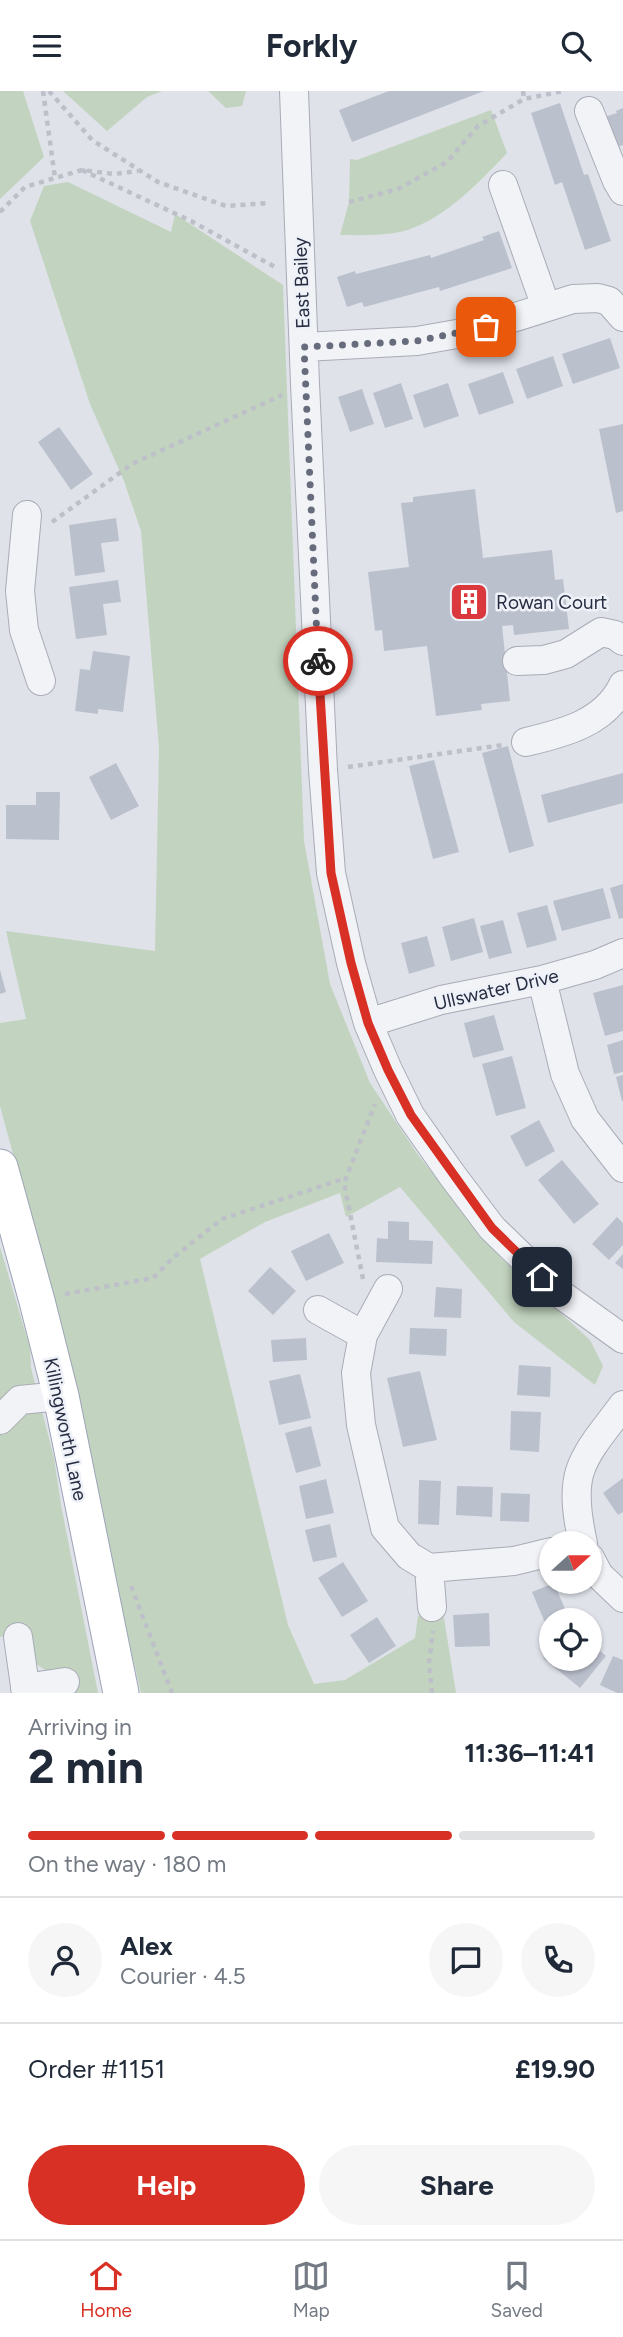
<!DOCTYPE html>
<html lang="en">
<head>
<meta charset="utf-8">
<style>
	:root { --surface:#fff; --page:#f6f6f7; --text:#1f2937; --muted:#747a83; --line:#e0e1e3; --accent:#d93025 }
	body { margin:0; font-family:Figtree,sans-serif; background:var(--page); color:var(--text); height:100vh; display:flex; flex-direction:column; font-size:26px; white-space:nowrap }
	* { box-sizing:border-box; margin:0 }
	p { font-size:23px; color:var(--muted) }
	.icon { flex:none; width:38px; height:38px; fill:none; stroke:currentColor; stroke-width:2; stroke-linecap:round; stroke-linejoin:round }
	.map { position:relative; height:1602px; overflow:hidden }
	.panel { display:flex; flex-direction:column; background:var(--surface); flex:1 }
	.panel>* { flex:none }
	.needle { width:46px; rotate:69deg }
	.buttons { position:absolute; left:539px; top:1440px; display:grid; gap:14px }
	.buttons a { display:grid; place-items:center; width:63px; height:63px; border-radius:50%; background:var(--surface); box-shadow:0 2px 5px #0004; font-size:35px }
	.pin { position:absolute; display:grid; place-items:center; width:60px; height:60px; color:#fff; margin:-30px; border-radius:14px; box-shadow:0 4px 10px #0006 }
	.courier { position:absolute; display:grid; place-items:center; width:70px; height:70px; margin:-35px; border:5px solid #d93025; border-radius:50%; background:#fff; color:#222; box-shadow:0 2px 9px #0007 }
	.headline em { font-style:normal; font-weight:700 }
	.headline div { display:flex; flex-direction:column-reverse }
	.headline { display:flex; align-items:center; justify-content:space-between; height:119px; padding:0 28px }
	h1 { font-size:46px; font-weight:700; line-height:52px }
	.bar { display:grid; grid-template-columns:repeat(4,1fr); gap:10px 7px; align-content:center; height:84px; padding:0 28px }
	.bar i { height:9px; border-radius:5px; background:var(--line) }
	.bar .selected { background:var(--accent) }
	.bar p { grid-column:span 4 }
	.line { display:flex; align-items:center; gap:18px; padding:0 28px; border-top:2px solid var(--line) }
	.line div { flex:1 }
	.round { display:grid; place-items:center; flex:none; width:74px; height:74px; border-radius:37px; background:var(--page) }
	.button { display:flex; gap:14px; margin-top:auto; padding:14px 28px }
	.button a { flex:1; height:80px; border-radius:42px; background:var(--accent); color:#fff; font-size:28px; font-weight:700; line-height:80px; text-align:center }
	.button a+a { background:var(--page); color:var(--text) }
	header { display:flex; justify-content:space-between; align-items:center; height:91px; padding:0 28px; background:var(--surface); font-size:32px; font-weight:700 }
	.menu { display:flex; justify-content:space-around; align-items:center; height:98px; border-top:2px solid var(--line); background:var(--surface); font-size:19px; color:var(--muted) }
	.menu a { display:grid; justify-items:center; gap:4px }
	.menu .selected { color:var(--accent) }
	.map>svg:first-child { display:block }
	.green { fill:#c2d4bf }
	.building { fill:#bbc0cd }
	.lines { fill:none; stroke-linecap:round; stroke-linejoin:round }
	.minor-casing { stroke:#a8acb7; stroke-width:30 }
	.major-casing { stroke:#9da4b6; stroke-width:37 }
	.path { stroke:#bdc0c8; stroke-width:4.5; stroke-dasharray:5 5; stroke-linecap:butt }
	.minor { stroke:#f2f3f7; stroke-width:28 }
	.major { stroke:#fff; stroke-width:35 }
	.done { stroke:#676c7c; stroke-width:7; stroke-dasharray:0 12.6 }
	.route { stroke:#d93025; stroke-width:9 }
	.labels { text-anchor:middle; stroke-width:5; stroke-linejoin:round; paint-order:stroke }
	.street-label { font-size:19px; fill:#262d42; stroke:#eef1f7 }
	.poi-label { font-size:19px; fill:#262d42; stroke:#eef1f7; text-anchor:start }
</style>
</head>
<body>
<header><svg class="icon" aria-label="menu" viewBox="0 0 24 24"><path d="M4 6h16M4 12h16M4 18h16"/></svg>Forkly<svg class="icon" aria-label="search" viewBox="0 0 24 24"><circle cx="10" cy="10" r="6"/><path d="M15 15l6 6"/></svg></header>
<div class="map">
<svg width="623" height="1602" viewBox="0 0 623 1602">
	<rect width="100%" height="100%" fill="#dfe2e9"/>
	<!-- green -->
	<path class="green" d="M0,0H23L44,66L0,108Z
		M56,0H162L147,6L107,40L63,0Z
		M208,0H246L242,15L226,17Z
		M491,19L507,62C482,88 453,119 420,134C396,146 366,144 340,144L349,111L350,68L357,69Z
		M68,91L171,141L175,123L283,194L304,750L330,893L370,992L418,1064L501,1167L590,1249L603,1275L595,1294L514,1231L400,1096L346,1126L340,1102L265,1131L200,1168L288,1534L314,1593L345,1589L415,1547L418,1525L443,1521L456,1602H141L25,1107L0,1015V932L26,928L6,840L155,860L159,657L141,440L124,390L90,313L30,130L44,95Z
		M0,1156L30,1257L31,1277L54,1367L61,1414L98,1602H74L75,1591L50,1582L36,1573L30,1540L0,1546Z"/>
	<!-- building -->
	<path class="building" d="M389,0H484L352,51L339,19Z
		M560,12L584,84L588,83L611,150L585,159L562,91L555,94L531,22Z
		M623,17V54L608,59L598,28L617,22L616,20Z
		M499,140L512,177L440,200L439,196L364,216L362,211L347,216L337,186L355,180L356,183L430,164L431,167L484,149L482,146Z
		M610,247L620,277L573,293L562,263Z
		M553,265L563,295L527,308L516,278Z
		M503,281L514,312L479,324L468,293Z
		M401,292L413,328L385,337L373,302Z
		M448,292L459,325L424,337L413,304Z
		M362,298L374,333L350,341L338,306Z
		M623,333V420L616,422L599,338Z
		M59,336L93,383L71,399L38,351Z
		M475,398L483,467L552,459L555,489L563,488L569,538L514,544L513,534L502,535L510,610L481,613L482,619L436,625L427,555L384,560L382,539L375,540L368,481L409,476L401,412L413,411V406Z
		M116,427L119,450L101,452L105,481L75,485L69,434Z
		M118,489L121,511L103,513L107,544L76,548L69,496Z
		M93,560L130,565L123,621L98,618V623L75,620L80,578L90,579Z
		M508,655L534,755L509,762L482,662Z
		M434,669L459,761L433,768L409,675Z
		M116,672L139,715L111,729L89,686Z
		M623,682V712L548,732L541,704Z
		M36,701H60L59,749L6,748V714H36Z
		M623,793V827L619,828L610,797Z
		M603,797L611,827L562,840L553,810Z
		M547,814L557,849L527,857L517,822Z
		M474,827L483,861L451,870L442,836Z
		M503,829L512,862L489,868L480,835Z
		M427,845L435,875L409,883L401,852Z
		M0,879L6,901L0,903Z
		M623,894V940L605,945L593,902Z
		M494,924L504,959L473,967L464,932Z
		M623,949V981L614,983L607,954Z
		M512,965L526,1017L496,1025L482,973Z
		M623,984V1010H622L616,986Z
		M539,1029L555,1060L526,1076L510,1045Z
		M562,1069L599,1113L574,1133L538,1089Z
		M617,1126L623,1132V1154L609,1169L592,1153Z
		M388,1130L409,1131V1149L433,1150L432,1173L376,1171L377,1147L388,1148Z
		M329,1142L344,1172L306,1190L291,1160Z
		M623,1163V1178L615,1172Z
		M270,1176L296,1200L273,1224L248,1200Z
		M436,1196L462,1198L461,1227L434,1226Z
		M410,1237L447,1238L446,1265L409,1263Z
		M306,1247L307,1269L273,1271L271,1249Z
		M519,1274L551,1276L550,1306L517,1304Z
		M420,1280L437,1349L403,1356L387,1287Z
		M300,1283L311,1327L279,1334L269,1290Z
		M511,1320L541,1321L539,1361L510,1359Z
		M311,1335L321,1375L296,1382L285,1342Z
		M623,1387V1421L618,1424L603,1402Z
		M326,1388L334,1422L306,1428L299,1395Z
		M419,1389L441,1390L439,1434L418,1433Z
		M457,1395L493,1396L492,1426L456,1424Z
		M501,1402L530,1403L529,1431L500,1430Z
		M330,1433L337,1466L313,1471L305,1439Z
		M343,1471L368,1510L342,1526L318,1487Z
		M554,1492L568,1525L551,1530V1532L546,1534L532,1501Z
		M489,1522L490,1555L455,1556L453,1524Z
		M377,1526L396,1555L369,1572L350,1544Z
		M590,1551L606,1565L580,1597L543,1567L551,1557V1568H590Z
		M613,1565L623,1569V1602H617L600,1594Z"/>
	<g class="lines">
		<!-- minor casing -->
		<g class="minor-casing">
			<path id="minor" d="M294,0L305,293L323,679L331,782L351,872L368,932L388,979L410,1024L452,1084L492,1137L559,1202L623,1248
				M589,20L617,90L623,100
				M503,94L546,216
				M304,256L417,250L468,241L573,208L598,207L609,210L623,226
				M27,424L20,500L24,539L41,590
				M517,570L544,569L566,563L601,541L615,544L623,550
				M526,651C564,642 605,632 623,594
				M542,889L565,983L585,1028L623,1077
				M368,932L441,909L542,889L595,874L623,862
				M388,1198L363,1244L356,1282L361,1334L385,1437L409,1465L429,1477L514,1470L551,1461
				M318,1219L363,1244
				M0,1329L20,1309L61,1305
				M583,1452C578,1430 573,1402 580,1380C588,1356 608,1335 623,1314
				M590,1467L599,1484L623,1507
				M429,1477L432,1516
				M18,1546L26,1602
				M25,1597L65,1591"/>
		</g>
		<!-- major casing -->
		<g class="major-casing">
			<path id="major" d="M0,1076L37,1210L61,1305L121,1602"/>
		</g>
		<!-- path -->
		<path class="path" d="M43,0L55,87
			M49,0L92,49L158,91L226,115L269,112
			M523,0L524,8
			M82,79L191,130L275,176
			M349,111L398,98L447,71L478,35L524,8L564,0
			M0,121L25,96L55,87L82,79L114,83L138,80
			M52,431L132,373L282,304
			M348,676L503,654
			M363,1188L344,1092L375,1013
			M65,1203L153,1187L174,1166L222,1128L346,1087
			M131,1495L172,1602
			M432,1602L429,1572L433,1540"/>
		<!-- minor -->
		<use href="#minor" class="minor"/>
		<!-- major -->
		<use href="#major" class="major"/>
	</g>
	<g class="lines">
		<!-- done -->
		<path class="done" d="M318,570L304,256L417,250L486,236"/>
		<!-- route -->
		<path class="route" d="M318,570L331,782L351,872L368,932L388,979L411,1024L492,1137L542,1186"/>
	</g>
	<!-- icons -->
	<defs>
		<g id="building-square" transform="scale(2.0125)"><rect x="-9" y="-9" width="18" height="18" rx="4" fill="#da383c" stroke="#eef1f7"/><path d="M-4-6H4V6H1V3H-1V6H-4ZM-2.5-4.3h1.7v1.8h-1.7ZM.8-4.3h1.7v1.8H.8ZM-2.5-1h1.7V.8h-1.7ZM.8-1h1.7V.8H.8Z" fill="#fff"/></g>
	</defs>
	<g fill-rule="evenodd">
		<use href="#building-square" x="469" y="511"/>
	</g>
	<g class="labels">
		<!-- street labels -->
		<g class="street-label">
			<text transform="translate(301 192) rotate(-92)" y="7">East Bailey</text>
			<text transform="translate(496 898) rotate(-13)" y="7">Ullswater Drive</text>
			<text transform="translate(66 1338) rotate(78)" y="7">Killingworth Lane</text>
		</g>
		<!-- poi labels -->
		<g class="poi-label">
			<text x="496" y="518">Rowan Court</text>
		</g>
	</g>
</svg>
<div class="buttons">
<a><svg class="needle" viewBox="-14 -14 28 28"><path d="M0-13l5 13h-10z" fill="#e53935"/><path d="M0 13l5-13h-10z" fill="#747a83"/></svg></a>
<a><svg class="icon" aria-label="locate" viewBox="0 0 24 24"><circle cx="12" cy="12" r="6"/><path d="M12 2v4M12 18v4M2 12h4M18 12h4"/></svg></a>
</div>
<div class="pin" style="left:486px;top:236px;background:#ea580c"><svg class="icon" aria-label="bag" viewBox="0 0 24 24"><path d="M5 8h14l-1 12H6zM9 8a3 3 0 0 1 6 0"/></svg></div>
<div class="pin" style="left:542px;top:1186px;background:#1f2937"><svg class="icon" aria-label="home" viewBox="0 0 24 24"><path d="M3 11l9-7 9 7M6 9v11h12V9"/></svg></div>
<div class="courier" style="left:318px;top:570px"><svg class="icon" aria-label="bike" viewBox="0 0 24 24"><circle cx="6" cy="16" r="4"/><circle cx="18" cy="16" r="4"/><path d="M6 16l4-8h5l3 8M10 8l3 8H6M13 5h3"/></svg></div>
</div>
<section class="panel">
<div class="headline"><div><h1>2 min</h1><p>Arriving in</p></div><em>11:36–11:41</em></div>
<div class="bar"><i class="selected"></i><i class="selected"></i><i class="selected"></i><i></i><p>On the way · 180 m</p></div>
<div class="line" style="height:126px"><a class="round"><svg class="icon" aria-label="person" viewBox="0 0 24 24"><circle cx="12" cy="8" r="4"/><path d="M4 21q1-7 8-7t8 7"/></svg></a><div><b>Alex</b><p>Courier · 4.5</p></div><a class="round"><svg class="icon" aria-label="chat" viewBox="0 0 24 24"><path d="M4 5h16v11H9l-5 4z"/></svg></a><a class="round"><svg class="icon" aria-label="phone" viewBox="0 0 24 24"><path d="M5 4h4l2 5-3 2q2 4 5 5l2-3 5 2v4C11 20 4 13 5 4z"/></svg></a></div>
<div class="line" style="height:91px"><div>Order #1151</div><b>£19.90</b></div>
<div class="button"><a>Help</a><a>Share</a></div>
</section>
<nav class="menu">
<a class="selected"><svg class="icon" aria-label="home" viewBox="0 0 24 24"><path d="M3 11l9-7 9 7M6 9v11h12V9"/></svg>Home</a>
<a><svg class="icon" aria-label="map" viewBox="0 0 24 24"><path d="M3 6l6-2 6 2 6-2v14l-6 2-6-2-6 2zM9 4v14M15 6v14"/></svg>Map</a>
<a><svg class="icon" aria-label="saved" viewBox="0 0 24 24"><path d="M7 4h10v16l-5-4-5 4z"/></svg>Saved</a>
</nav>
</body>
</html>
